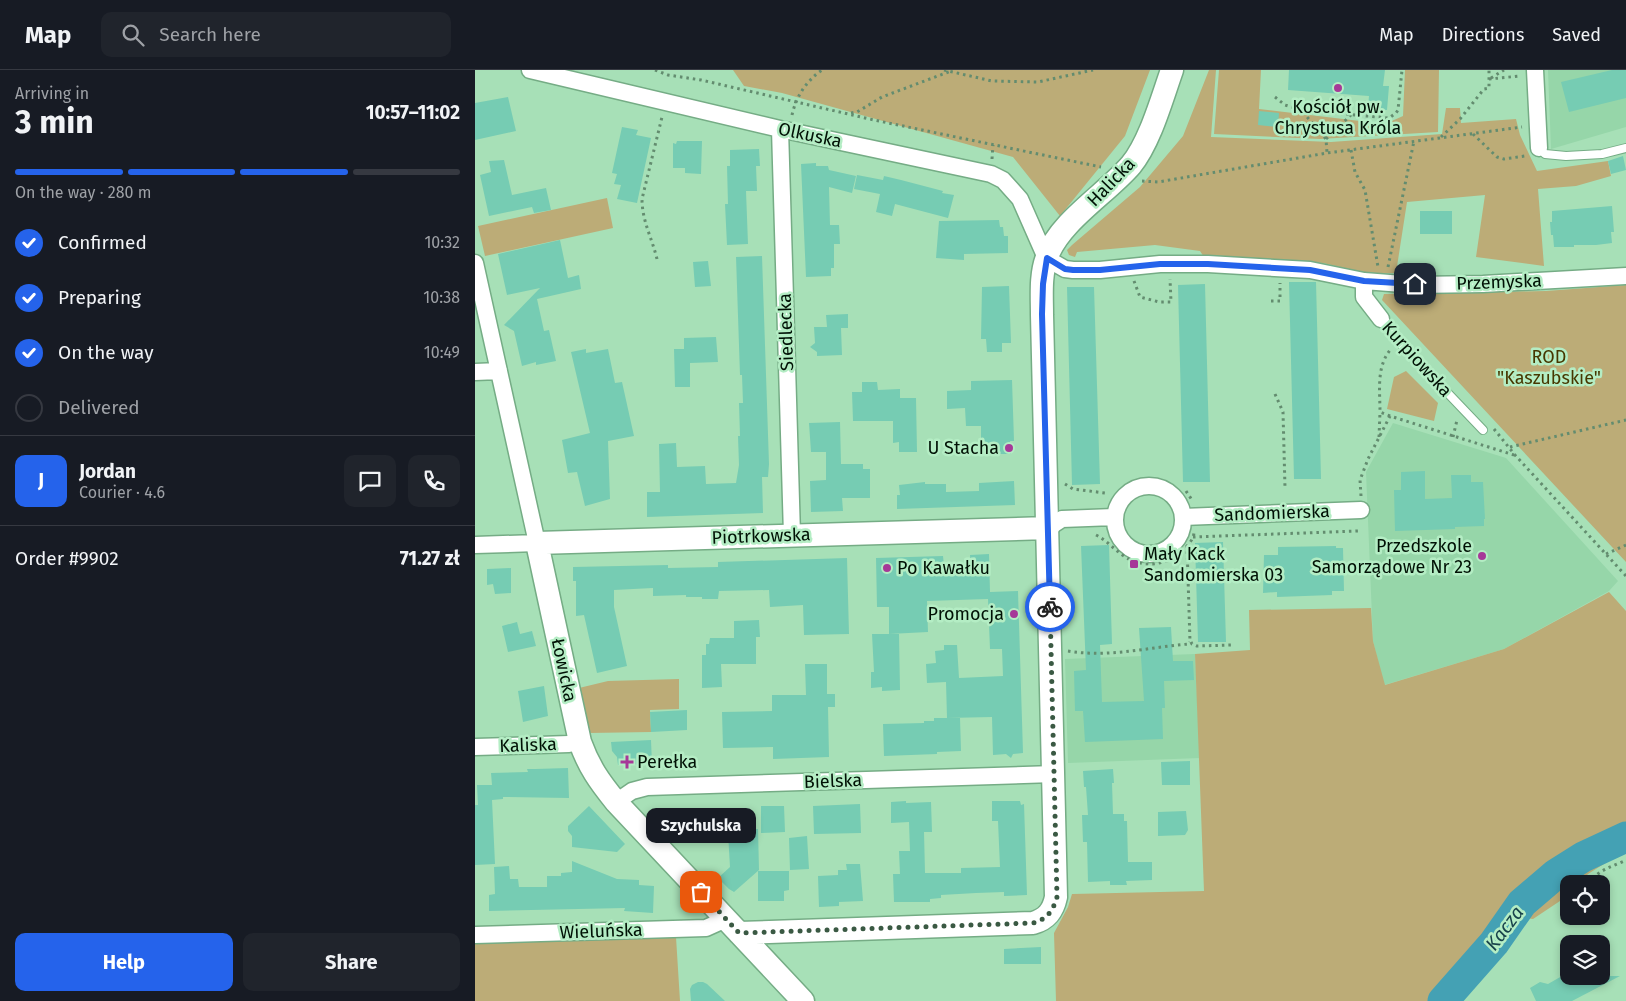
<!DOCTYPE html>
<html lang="en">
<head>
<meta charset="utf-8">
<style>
	:root { --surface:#171b24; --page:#20242c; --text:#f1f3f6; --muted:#9ea1a6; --line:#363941; --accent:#2563eb }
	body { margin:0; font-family:"Fira Sans",sans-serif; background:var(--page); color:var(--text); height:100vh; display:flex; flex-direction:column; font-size:19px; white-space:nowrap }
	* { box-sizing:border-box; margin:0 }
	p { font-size:16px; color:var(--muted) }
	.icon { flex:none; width:28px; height:28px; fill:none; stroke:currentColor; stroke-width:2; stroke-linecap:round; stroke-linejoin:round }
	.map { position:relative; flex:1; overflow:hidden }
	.side { display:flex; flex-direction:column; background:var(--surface); width:475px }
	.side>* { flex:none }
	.tools { position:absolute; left:1085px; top:805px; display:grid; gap:10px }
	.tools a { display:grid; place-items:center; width:50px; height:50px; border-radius:10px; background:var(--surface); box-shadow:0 2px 8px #0003; font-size:25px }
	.pin { position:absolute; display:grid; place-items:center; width:42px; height:42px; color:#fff; margin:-21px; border-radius:10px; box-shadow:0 2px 8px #0006 }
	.courier { position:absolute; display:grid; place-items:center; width:50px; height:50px; margin:-25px; border:4px solid #2563eb; border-radius:50%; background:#fff; color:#222; box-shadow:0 1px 6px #0007 }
	.bubble { position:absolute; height:35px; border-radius:10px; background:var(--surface); box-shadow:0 2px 8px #0003; font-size:16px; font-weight:700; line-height:35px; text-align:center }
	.overview em { font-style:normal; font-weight:700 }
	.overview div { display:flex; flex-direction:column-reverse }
	.overview { display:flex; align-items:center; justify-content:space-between; height:85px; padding:0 15px }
	h1 { font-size:32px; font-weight:700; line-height:38px }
	.bar { display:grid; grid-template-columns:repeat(4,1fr); gap:8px 5px; align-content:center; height:60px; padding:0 15px }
	.bar i { height:6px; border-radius:4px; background:var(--line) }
	.bar .on { background:var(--accent) }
	.bar p { grid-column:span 4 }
	.line { display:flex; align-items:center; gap:12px; padding:0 15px; border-top:1px solid var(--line) }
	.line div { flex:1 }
	.round { display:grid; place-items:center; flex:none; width:52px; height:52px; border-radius:10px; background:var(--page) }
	ol { padding:0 15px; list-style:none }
	li { display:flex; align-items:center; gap:15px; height:55px }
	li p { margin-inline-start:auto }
	li .icon { padding:5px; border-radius:50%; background:var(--accent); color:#fff; stroke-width:4 }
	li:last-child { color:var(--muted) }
	li i { width:28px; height:28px; border:2px solid var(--line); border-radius:50% }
	.action { display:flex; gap:10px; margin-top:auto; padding:10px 15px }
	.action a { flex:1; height:58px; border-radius:10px; background:var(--accent); color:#fff; font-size:20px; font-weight:700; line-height:58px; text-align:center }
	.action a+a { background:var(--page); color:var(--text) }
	header { display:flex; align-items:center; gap:30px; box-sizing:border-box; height:70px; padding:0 25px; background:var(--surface); border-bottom:1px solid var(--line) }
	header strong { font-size:24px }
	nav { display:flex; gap:28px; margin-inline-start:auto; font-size:18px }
	.search { width:350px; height:45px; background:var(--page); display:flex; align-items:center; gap:12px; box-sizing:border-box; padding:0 18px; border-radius:10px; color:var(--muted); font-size:19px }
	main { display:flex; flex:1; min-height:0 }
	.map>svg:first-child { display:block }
	.built { fill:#96d6a9 }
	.green { fill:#bcac77 }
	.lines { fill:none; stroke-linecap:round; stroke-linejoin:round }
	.river { stroke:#44a1b4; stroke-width:31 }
	.building { fill:#76ccb3 }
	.lane-casing { stroke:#75ac85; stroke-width:10 }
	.street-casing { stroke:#75ac85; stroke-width:19 }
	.secondary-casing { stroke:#75ac85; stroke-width:25 }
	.path { stroke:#638c6f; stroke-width:3; stroke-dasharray:2.5 4; stroke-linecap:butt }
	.lane { stroke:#fff; stroke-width:8 }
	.street { stroke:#fff; stroke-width:16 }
	.secondary { stroke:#fff; stroke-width:22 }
	.done { stroke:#3a5943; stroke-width:5; stroke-dasharray:0 9 }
	.route { stroke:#2563eb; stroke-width:6 }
	.poi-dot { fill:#a63998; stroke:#b4edc4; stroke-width:2 }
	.labels { text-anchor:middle; stroke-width:5; stroke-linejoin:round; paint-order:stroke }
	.poi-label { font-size:18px; fill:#001105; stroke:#b4edc4; text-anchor:end }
	.street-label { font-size:18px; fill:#001105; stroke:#b4edc4 }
	.park-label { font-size:18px; fill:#463700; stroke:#b4edc4 }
	.water-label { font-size:19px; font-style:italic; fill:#18424b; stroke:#b4edc4 }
</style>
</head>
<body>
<header>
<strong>Map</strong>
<div class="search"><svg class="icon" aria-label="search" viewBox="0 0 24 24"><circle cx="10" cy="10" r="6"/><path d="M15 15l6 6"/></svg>Search here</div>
<nav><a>Map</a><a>Directions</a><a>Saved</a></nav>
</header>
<main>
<section class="side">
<div class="overview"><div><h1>3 min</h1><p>Arriving in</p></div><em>10:57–11:02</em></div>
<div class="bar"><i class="on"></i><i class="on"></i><i class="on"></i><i></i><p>On the way · 280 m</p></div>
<ol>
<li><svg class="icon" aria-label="check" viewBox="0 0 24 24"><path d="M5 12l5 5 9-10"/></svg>Confirmed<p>10:32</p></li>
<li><svg class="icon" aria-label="check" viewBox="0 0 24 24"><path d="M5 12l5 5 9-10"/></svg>Preparing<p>10:38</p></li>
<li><svg class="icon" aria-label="check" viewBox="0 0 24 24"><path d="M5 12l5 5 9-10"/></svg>On the way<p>10:49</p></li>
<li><i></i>Delivered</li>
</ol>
<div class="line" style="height:90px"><b class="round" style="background:var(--accent);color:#fff">J</b><div><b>Jordan</b><p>Courier · 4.6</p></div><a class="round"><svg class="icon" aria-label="chat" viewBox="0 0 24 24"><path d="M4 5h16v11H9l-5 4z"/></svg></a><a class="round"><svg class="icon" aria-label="phone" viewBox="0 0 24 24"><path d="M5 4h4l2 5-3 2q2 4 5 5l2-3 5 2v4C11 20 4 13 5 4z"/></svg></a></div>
<div class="line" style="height:65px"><div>Order #9902</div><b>71.27 zł</b></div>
<div class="action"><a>Help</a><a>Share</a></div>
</section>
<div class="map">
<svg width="1151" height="931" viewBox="0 0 1151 931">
	<rect width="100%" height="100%" fill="#a7e0b7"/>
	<!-- built -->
	<path class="built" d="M1073,0H1151V57L1076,79Z
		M918,353L1031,388L1143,511L1134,521L1029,579L909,615L898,571L891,402Z
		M720,584L725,688L593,693L590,589Z"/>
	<!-- green -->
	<path class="green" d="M258,0H675L650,66L585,146L538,87L307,23L269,16Z
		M734,0H741L736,67L856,72L967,64L971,38H985L986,53L1041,49L1045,65L1062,101L1133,91L1136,106L1101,116L1063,119L1069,196L1001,187L1010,125L932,132L921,203L896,204L848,193L729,187L725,181L680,175L602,182L600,187L594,185L592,180L597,175L665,117L708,66Z
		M744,0H786L784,39L910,54L928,46L930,0H964L963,62L845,69L739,64Z
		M132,128L138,158L10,186L3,156Z
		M1151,215V492L907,230L909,224L1071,221Z
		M931,301L963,333L959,351L912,339L919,307Z
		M1134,522L1151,541V761L1145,765L1151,767V780L1113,804L1105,814H1094V825L1058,849L1050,848L983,931H581L579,863L593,837L597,824L729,821L720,584L775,580L774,540L896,538L898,571L910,615L1029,579Z
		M204,609V639L175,640L176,662L114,663L104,618L133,611Z
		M201,867L205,931H0V873Z"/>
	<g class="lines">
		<!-- river -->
		<path class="river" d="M968,931L1019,873L1047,833L1081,804L1108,787L1151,767"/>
	</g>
	<!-- building -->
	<path class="building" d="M814,0H910L908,16H914L912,40L893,38L894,26L813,20Z
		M1137,0H1151V28L1094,42L1086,12Z
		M33,27L41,61L0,70V33Z
		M784,41L804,43L803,57L783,55Z
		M147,57L163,60L161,65L176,68L162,133L142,129L146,115L139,114L142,104L137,103Z
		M202,71H227L226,104L210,103V98H198V73L201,74Z
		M284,79L285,96H281L282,121H271L273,174L252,175L250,134H253L252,96H255V80Z
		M1148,86L1151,100L1136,104L1133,91Z
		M29,90L37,125L71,118L76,140L59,143L57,137L14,146L5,105L16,102L14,91Z
		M341,93V96H353L354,100L381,106L377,123L354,117L355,155H364L365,174H359V198H356V206L331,207L326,94Z
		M382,105L408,110L409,106L426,110L468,121L467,123L479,125L473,148L420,134L417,146L401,142L405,124L379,119Z
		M1137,136L1139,162H1136L1137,173L1121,175H1099V177H1079L1078,165H1076L1075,152H1077V141Z
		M945,141H977V164H945Z
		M524,150L525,157H528L529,166H533V183L489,184V190L461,188L464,151Z
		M85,170L93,208L104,205L106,219L62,229L69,261L74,260L81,291L61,295V292L47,296L39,261L29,255L65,218L32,225L23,184Z
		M287,186L294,394L293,407H287L288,443L172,447V422H185L184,374L201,373L202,397L230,396L231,414L261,413L264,395L263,366H265L264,333H268L267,305H265L261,187Z
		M233,191L236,216L220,217L218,192Z
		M814,212H841L846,409H819Z
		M730,214L735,412H708L703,215Z
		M534,216L536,273H527V282H512L511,269H506L507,217Z
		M592,217H619L625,414L597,415Z
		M373,244V258H366L367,285L342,286V282L335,277L340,273L339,257H352L351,245Z
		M241,267L243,292L215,293V317H200L199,279H209V268Z
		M111,279V283L133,279L140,313L147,312L159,366L133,371L135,429L110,436L102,402L93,403L87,370L115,363L96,282Z
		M537,310L539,371H535L536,384H506V356H491L490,338L472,339V321L496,320V311Z
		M387,312H402L403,320L425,319V328H441L442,382H424V372L418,373V351H378L377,322H387Z
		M365,352L366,394H388V399H395V428H367L368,441L336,442L335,411L351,410V382H336L334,353Z
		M950,401V429L977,428L976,405H996V412H1008L1010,449H1009V456L980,457V459L920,461L919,420H926V402Z
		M539,411L540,435L422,439V425H425L424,415L450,412V414H471V422L504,421V413Z
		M748,472L751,572H723L720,473Z
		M634,475L637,574L625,575L627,632L669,631L664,558L696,557L698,591H718L719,610L689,611L690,638H687L688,669L610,672L608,641H600L599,601L611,600L606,476Z
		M861,476V478H868L869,521H857V525L802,527V522L788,523L789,485H803V477Z
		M514,484L515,522L543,521L548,683L538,684L536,688L531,684L518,685L517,647L472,648L471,612L452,613L451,594L461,593L460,581L469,580V575H482L484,608L528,606L527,579H515L513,529L452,531L453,562L414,564V537H402L401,488L468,486L469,496H496L495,485Z
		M372,488L374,564L329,565L328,535L295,537L294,520L244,521L243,529H227V527H211V525L178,526V518L139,520V537L152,596L122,603L109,545L101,546V511H98V497L193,495V498L243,497V492Z
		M36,498V523L20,524L18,514L12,515V499Z
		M284,550L285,567H281V594H246L247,617L227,618V585H231V574H234L235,568H259V551Z
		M42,552L45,564L57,561L61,576L33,582L27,556Z
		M397,564H424L425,620L407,621V617L396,618V602H399Z
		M330,594H352V624H360V637H353L354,687L298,689V677L248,678L247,642L297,641V625H331Z
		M69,616L73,646L48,652L43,621Z
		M212,640V660L176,662L175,642Z
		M459,648H485L486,681L462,682V684L409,686L408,654L449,653V651H459Z
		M176,670L177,694L143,695L142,687L137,681L136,672Z
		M715,691V715H687L686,692Z
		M93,698L94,728L28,727V729L17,730L20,794L0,795V735H3L2,715H17L16,703L53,702L52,699H60Z
		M638,699L639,713H637L638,744H649V751H652L653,792H677V810L651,811L652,815H635V811L613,812L612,772H608L607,745H613L611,717H609L608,701Z
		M431,731V733L456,732L457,762H449L450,803H486V798L525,797L523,751H517V731H545L546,735L549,734L552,825L529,826V822L501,823L466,825V828L455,829V832H419L418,804H425L424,781H435L434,752L416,753V732Z
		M385,734L386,763L339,764L338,736Z
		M114,736L150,774L142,782L97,777V766L93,761V756Z
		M286,736H309L310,762L286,763Z
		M252,738V743H256L257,759H283L284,800L259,822L254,819L243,808L255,797L253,763L228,764L227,739Z
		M711,741L713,760L710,765L683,766V742Z
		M332,766L334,799L315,800L314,768Z
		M97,791L142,809L164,810V815L179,816L178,843L149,841L150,838L14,841V825L20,824L19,797L34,796L35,809H43L44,817H72V806H86V803L97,802Z
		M371,794H385L388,831L364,832V836L344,837L343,806L363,805V800H372Z
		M283,801H314V820L309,821V831H283Z
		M566,877V894H529V879Z
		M1087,906H1145L1097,931H1061L1055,918L1065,912L1073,914Z
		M223,912H228L232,914L250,931H216L215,919L217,915Z"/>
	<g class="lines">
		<!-- lane casing -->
		<g class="lane-casing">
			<path id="lane" d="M1064,78L1070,84L1091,86L1127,84L1151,78
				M906,249L923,271L1008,360"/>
		</g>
		<!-- street casing -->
		<g class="street-casing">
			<path id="street" d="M55,0L305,59L516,104L528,110L545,129L571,188L590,199L598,200H625L685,194H733L835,200L889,211L940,215L1008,214L1151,206
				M1060,0L1064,78
				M305,59L317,465
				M0,193L62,473L0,475
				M889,211V227L906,249
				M0,302L24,301
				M640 450a34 34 0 1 1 68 0a34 34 0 1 1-68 0Z
				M708,447L886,440
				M573,458L587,449L639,447
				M0,677L94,674L105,672
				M141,732L157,721L172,717L579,704
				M0,865L231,858L251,849"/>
		</g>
		<!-- secondary casing -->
		<g class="secondary-casing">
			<path id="secondary" d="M264,863L558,853C572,849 578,841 581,827L567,245C567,226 565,205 572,187C584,152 632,123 656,95C675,72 687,28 697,0
				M328,931L141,732C124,711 114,697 105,672L62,473L573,458"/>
		</g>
		<!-- path -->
		<path class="path" d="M180,0L193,5L226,10L399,50L626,97
			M469,0L517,11L563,12L618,0
			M1016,8L1029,0
			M1014,9L1045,6
			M800,27L810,35L826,40L851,69L852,83
			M826,40L914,48L921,43L923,40L927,0
			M376,43L382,42L407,27L476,1
			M317,45C321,27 331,11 347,0
			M998,64L1022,87L1029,89L1050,86
			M966,67L985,49L1009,19L1014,18V0
			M851,69L876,45
			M876,80L880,102L890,120L903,197
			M517,89L518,75
			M667,111L683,112L852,83L1047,57
			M182,189C177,168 167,151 167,129L187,47
			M913,197L939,71
			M659,211L665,227L684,232H696L695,209
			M796,231H805V213
			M800,324L808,342L810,418
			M915,346L905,342C905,321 901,296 916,279
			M1019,359L1040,385L1151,506
			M904,367L905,342
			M978,367L982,350
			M1035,377L1151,350
			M590,414L598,419L630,423
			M711,421L717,430
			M886,426L885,410L893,389L915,346L1039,385
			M621,465C633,471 640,481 652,488C667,497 689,496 703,484C709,479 718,472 719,463
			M718,467L883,461
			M712,475L715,572
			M1131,484L1151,475
			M716,572L717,574L722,576L756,575
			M593,581C634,588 674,577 714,574L715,572
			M1114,814C1122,800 1137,797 1151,790"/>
		<!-- lane -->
		<use href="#lane" class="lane"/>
		<!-- street -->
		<use href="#street" class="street"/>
		<!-- secondary -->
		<use href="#secondary" class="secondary"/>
	</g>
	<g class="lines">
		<!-- done -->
		<path class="done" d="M226,822L264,863L558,853C572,849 578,841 582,827L575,537"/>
		<!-- route -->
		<path class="route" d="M575,537L567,244L568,214L572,188L590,199L598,200H625L685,194H733L835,200L889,211L940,214"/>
	</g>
	<!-- markers -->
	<g class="poi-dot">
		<circle cx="863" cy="18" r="5"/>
		<circle cx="534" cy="378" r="5"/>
		<circle cx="1007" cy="486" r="5"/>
		<rect x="654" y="489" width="10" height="10" rx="2.5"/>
		<circle cx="412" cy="498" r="5"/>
		<circle cx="539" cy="544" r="5"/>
		<path d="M149.5 684.5h5v5h5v5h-5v5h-5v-5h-5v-5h5z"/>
	</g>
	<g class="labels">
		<!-- poi labels -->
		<g class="poi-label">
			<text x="863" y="43" text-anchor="middle">Kościół pw.<tspan x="863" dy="21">Chrystusa Króla</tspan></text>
			<text x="524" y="384">U Stacha</text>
			<text x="997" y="482">Przedszkole<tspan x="997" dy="21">Samorządowe Nr 23</tspan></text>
			<text x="669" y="490" text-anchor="start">Mały Kack<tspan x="669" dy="21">Sandomierska 03</tspan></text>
			<text x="422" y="504" text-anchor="start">Po Kawałku</text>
			<text x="529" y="550">Promocja</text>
			<text x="162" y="698" text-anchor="start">Perełka</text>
		</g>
		<!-- street labels -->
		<g class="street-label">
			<text transform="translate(335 65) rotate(12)" y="6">Olkuska</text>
			<text transform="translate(636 112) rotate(-46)" y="6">Halicka</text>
			<text transform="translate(1024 212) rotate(-2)" y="6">Przemyska</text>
			<text transform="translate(311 262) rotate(-92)" y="6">Siedlecka</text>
			<text transform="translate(942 289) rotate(48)" y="6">Kurpiowska</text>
			<text transform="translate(797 443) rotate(-2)" y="6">Sandomierska</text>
			<text transform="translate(286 466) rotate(-2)" y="6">Piotrkowska</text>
			<text transform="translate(89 600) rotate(78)" y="6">Łowicka</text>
			<text transform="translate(53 675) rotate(-2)" y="6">Kaliska</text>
			<text transform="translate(358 711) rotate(-2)" y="6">Bielska</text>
			<text transform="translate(126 861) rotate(-2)" y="6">Wieluńska</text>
		</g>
		<!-- park labels -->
		<g class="park-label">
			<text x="1074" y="293">ROD<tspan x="1074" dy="21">"Kaszubskie"</tspan></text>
		</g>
		<!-- water labels -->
		<g class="water-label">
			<text transform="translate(1029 858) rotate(-53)" y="7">Kacza</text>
		</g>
	</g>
</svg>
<div class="tools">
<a><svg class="icon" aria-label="locate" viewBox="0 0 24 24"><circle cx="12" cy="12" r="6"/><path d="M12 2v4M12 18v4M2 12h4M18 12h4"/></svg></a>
<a><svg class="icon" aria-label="layers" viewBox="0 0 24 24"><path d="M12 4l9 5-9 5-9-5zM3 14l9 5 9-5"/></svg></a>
</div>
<div class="pin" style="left:226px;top:822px;background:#ea580c"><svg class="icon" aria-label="bag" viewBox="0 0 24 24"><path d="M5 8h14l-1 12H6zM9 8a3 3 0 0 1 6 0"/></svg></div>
<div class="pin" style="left:940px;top:214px;background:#1f2937"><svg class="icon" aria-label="home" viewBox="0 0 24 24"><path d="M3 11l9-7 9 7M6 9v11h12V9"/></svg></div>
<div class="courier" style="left:575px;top:537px"><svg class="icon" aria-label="bike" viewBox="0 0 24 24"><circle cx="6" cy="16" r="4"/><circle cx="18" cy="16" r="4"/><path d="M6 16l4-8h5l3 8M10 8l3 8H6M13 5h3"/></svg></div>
<div class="bubble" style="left:171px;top:738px;width:110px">Szychulska</div>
</div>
</main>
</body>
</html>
